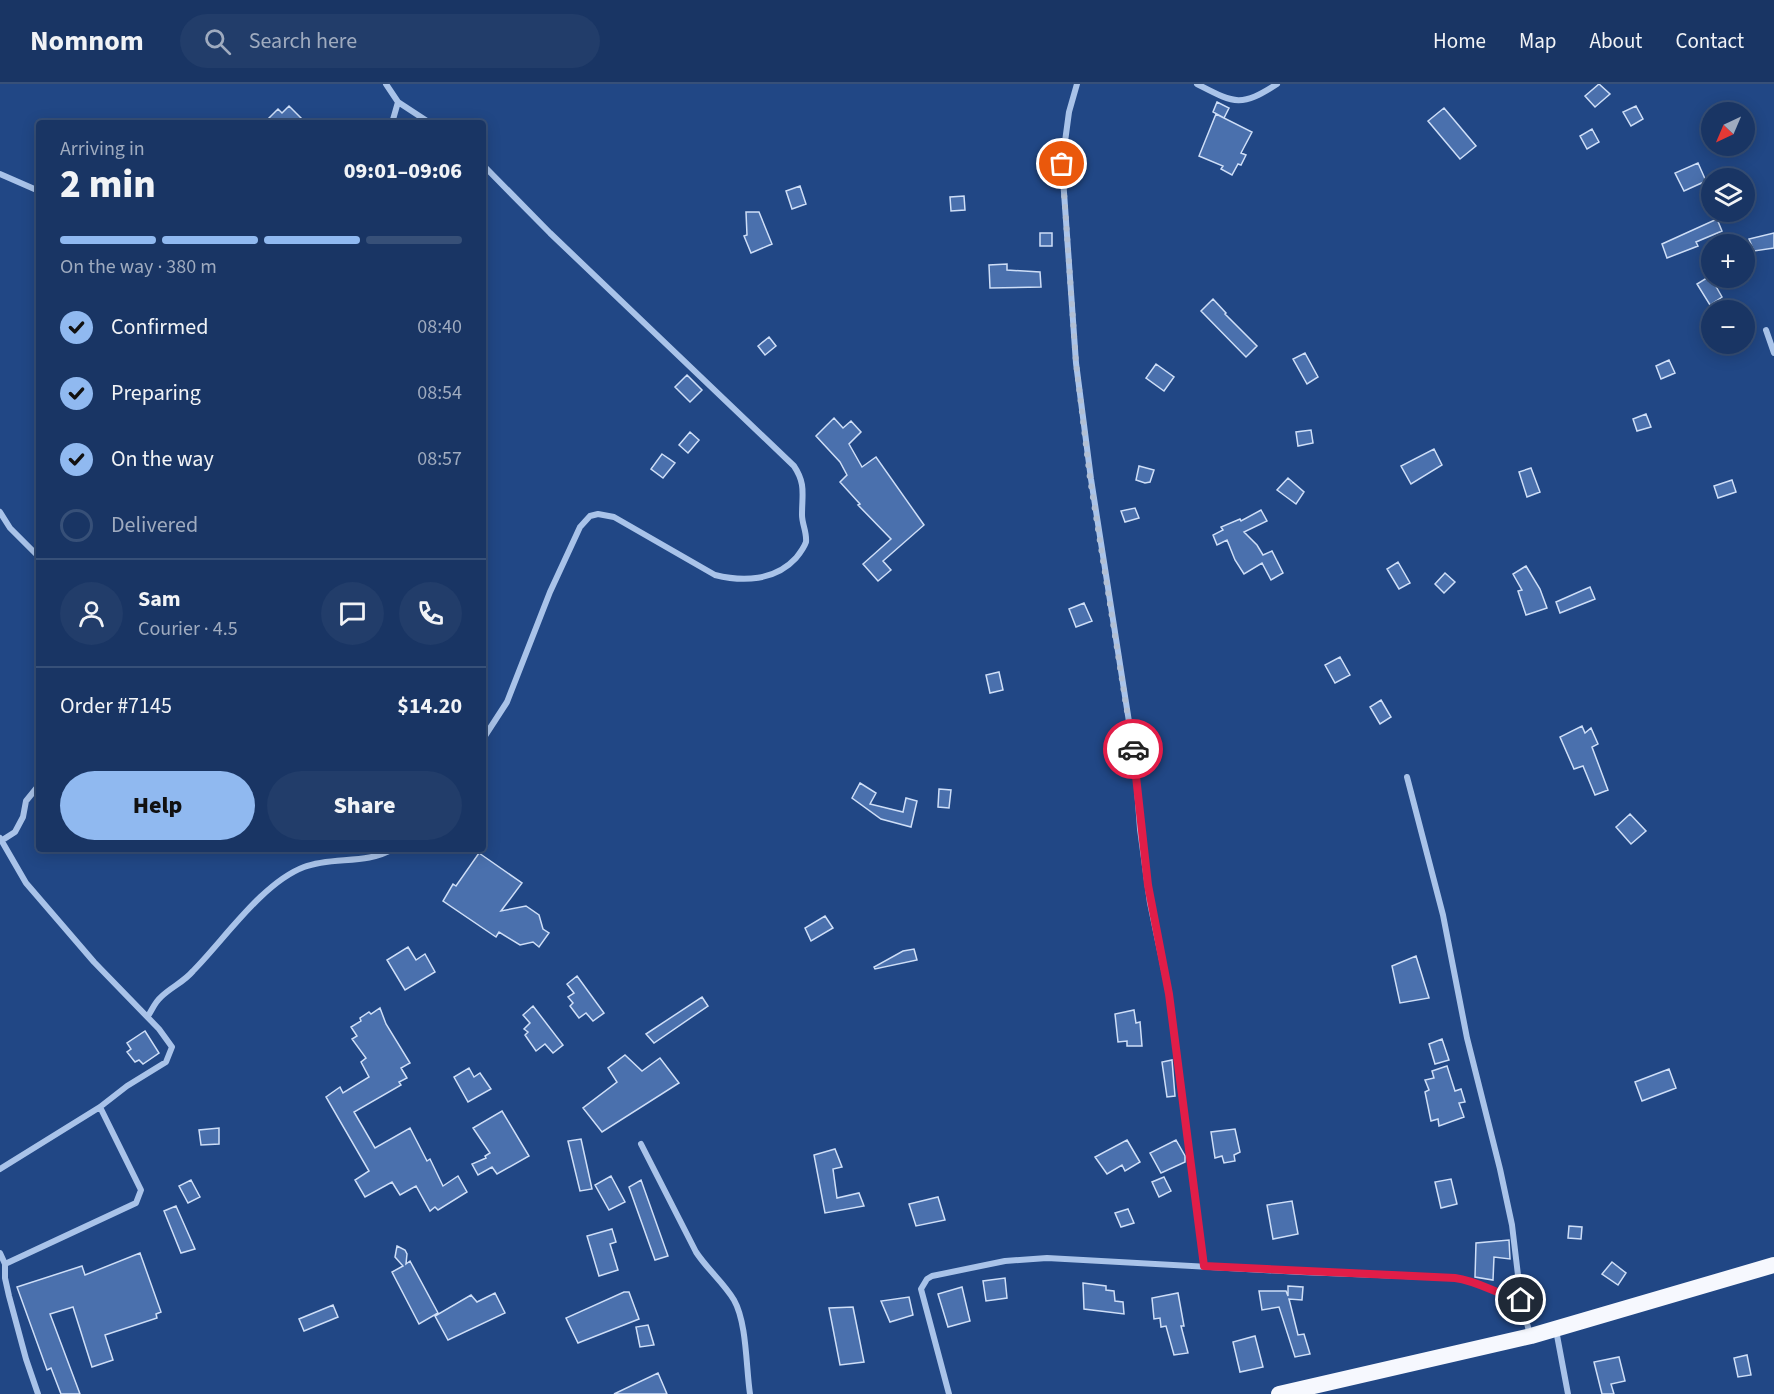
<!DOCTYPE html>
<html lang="en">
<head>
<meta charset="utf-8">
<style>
	:root { --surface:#193564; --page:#223d6a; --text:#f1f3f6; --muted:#9fabbf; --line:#375078; --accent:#90b9f0 }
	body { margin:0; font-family:"Source Sans 3",sans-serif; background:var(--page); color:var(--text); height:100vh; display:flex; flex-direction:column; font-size:22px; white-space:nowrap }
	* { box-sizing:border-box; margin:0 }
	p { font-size:20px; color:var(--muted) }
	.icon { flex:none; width:33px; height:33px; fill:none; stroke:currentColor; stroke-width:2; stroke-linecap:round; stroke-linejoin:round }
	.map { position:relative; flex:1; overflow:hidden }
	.side { position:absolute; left:36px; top:36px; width:450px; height:732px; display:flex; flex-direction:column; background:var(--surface); border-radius:6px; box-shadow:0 3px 15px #0003,0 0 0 2px var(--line) }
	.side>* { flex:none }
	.needle { width:39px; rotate:224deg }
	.tools { position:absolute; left:1701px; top:18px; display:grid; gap:12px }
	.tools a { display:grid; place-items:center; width:54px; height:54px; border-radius:50%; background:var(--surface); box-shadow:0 3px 15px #0003,0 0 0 2px var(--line); font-size:30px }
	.pin { position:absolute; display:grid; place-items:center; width:51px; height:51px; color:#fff; margin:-26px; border:3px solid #fff; border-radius:50%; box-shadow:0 2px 6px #0007 }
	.courier { position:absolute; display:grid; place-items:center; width:60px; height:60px; margin:-30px; border:4px solid #e11d48; border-radius:50%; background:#fff; color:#222; box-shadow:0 2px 8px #0007 }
	.overview em { font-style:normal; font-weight:800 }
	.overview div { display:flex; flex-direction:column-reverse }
	.overview { display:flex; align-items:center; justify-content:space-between; height:102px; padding:0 24px }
	h1 { font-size:39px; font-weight:800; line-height:45px }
	.bar { display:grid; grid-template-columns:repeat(4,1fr); gap:9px 6px; align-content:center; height:72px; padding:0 24px }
	.bar i { height:8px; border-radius:4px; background:var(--line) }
	.bar .selected { background:var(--accent) }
	.bar p { grid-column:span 4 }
	.line { display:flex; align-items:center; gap:15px; padding:0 24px; border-top:2px solid var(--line) }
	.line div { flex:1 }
	.round { display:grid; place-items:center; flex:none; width:63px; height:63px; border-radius:32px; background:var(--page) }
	ol { padding:0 24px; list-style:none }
	li { display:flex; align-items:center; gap:18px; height:66px }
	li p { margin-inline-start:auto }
	li .icon { padding:6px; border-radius:50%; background:var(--accent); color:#111; stroke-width:4 }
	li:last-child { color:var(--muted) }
	li i { width:33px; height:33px; border:3px solid var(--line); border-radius:50% }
	.action { display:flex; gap:12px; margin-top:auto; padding:12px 24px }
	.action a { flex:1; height:69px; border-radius:36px; background:var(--accent); color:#111; font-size:24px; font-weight:800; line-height:69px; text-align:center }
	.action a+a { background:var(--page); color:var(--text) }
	header { display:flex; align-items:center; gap:36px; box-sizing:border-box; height:84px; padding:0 30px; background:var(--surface); border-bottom:2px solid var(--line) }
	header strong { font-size:28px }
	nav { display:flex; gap:33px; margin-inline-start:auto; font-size:21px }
	.search { width:420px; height:54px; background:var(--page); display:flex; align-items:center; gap:15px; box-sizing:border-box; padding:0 21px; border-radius:33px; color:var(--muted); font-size:22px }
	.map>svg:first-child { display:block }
	.building { fill:#4a70ad; stroke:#cedef7; stroke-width:1.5 }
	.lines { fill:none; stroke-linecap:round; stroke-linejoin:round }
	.minor { stroke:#a9c3e9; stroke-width:6 }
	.trunk { stroke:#f6f8fe; stroke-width:16 }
	.done { stroke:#b1bfd4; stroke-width:6; stroke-dasharray:0 10.8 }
	.route { stroke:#e11d48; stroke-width:8 }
</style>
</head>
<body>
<header>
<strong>Nomnom</strong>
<div class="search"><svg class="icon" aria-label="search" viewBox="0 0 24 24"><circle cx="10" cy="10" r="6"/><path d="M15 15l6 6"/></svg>Search here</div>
<nav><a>Home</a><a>Map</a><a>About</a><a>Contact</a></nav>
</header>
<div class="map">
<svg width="1774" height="1310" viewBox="0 0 1774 1310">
	<rect width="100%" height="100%" fill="#214785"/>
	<!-- building -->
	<path class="building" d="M1599,0L1610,10L1595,23L1585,12Z
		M1217,18L1229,24L1224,34L1213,28Z
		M289,22L306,39H264L278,25L282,29Z
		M1636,22L1643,35L1631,42L1623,28Z
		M1444,24L1476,62L1460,75L1428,37Z
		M1216,30L1252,48L1241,69L1246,71L1241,81L1238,80L1232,91L1221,85L1223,82L1199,72Z
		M1592,45L1599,58L1587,65L1580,52Z
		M1698,79L1706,97L1684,107L1675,89Z
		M800,102L806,120L792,125L786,107Z
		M964,112L965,126L951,127L950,113Z
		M746,128H759L772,160L751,169L744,152L747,151Z
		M1717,135L1722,147L1696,158L1698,162L1667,174L1662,160Z
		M1040,149H1052V162H1040Z
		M1774,149V164L1754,167L1749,155Z
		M1007,180V186L1040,188L1041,203L990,204L989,181Z
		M1710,192L1722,213L1710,221L1697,200Z
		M1213,215L1226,229L1225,230L1257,262L1246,273L1201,227Z
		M769,253L776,262L765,271L758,262Z
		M1305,269L1318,293L1307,300L1293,275Z
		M1669,276L1675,289L1661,295L1656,282Z
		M1156,280L1174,293L1164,307L1146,294Z
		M687,291L702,306L690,318L675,303Z
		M1646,330L1651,343L1637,347L1633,335Z
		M834,334L843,344L851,337L861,348L849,360L862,383L876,373L924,441L883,477L891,486L878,497L863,480L891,455L858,421L860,420L840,398L847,391L840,378L816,352Z
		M1311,346L1313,359L1298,362L1296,348Z
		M690,348L699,356L688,369L679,361Z
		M1434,365L1442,381L1411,400L1401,382Z
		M662,370L675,379L663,394L651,385Z
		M1139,382L1154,386L1150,398L1145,399L1136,396Z
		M1531,384L1540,408L1527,413L1519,388Z
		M1288,394L1304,408L1296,420L1277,406Z
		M1732,396L1736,408L1718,414L1714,402Z
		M1135,424L1139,434L1125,438L1121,427Z
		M1261,426L1267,437L1244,448L1257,461L1263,471L1272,467L1283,489L1271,496L1262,479L1244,490L1235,476L1227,456L1217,461L1213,451L1223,446L1221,443L1240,435L1241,437Z
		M1398,478L1410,499L1399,505L1387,485Z
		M1526,482L1540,505L1547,524L1526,531L1518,507L1522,506L1513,490Z
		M1445,489L1455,498L1444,509L1435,500Z
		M1590,503L1595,515L1560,529L1556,518Z
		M1084,519L1092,537L1076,543L1069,525Z
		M1340,573L1350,591L1335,599L1325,581Z
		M999,588L1003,606L990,609L986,591Z
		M1381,616L1391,633L1380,640L1370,623Z
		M1582,642L1585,649L1591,644L1598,660L1592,663L1608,706L1595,711L1583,682L1574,685L1560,653Z
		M860,699L876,709L870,720L903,728L906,714L917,717L911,743L881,735L852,714Z
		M939,705L951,706L949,724L938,723Z
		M1630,730L1646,747L1631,760L1616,743Z
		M479,769L522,799L501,827L526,822L539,831L543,845L549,849L539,863L533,858L520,861L499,848L496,853L443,817L453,800L456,802Z
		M825,832L833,844L811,857L805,844Z
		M408,863L416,876L425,870L435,888L405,906L387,876Z
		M914,865L917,876L875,885L874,883L903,867Z
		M1416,872L1429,914L1400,919L1392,882Z
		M577,892L604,929L593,937L586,929L579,934L570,922L573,919L568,913L574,909L567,900Z
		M702,913L708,922L654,959L646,950Z
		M533,922L563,961L553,969L545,960L536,967L525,951L528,948L524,945L530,939L523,931Z
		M380,924L386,940L410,979L401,984L407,994L399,998L401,1001L354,1028L375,1064L410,1044L427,1077L430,1075L443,1102L458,1092L467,1108L438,1126L435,1123L430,1127L416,1102L400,1111L392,1098L365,1113L355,1096L369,1087L326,1013L340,1003L343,1009L369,993L361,978L366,974L352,955L357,952L351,943L361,937L360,934L369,928L371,930Z
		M1134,926L1136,939L1140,938L1142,962H1127V957L1118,958L1115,930Z
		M145,947L159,969L143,980L139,976L135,978L127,968L131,965L127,959Z
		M1442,955L1449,976L1435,980L1429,960Z
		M625,971L642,987L660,974L679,999L602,1048L583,1024L617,998L608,984Z
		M1172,976L1175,1012L1167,1013L1162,978Z
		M1447,982L1455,1007L1461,1005L1465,1018L1459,1019L1464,1033L1439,1042L1438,1035L1431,1037L1425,1008L1429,1006L1425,996L1434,994L1432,987Z
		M469,984L474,993L480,989L491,1005L468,1018L454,993Z
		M1669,985L1676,1004L1642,1017L1635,998Z
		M502,1027L529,1072L497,1090L492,1083L478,1091L472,1080L486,1074L485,1072L490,1069L473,1044Z
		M219,1044V1060L201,1061L199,1046Z
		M1235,1045L1240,1068L1234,1071L1235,1077L1224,1079L1222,1072L1215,1074L1211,1048Z
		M581,1055L592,1105L580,1107L568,1057Z
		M1127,1056L1140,1078L1125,1087L1122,1081L1107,1090L1095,1073Z
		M1176,1056L1185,1072V1078L1161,1089L1150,1069Z
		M835,1065L842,1083L833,1085L837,1114L859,1109L864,1122L825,1129L814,1071Z
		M611,1092L625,1118L609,1126L595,1101Z
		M1164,1093L1171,1107L1159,1113L1152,1098Z
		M1451,1095L1457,1120L1441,1124L1435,1098Z
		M191,1096L200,1113L188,1119L179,1102Z
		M641,1096L668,1172L655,1176L629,1103Z
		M938,1113L945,1136L916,1142L909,1120Z
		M1292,1117L1298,1150L1273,1155L1267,1121Z
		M176,1122L195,1165L181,1169L164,1127Z
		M1128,1125L1134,1139L1121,1143L1115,1129Z
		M1569,1142L1582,1143L1581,1155L1568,1154Z
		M612,1145L616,1158L610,1160L618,1186L599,1192L587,1152Z
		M1509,1156L1510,1175L1494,1173L1493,1196L1475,1193L1476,1159Z
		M397,1162L405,1166L407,1170L406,1180L410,1177L438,1229L419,1240L392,1188L403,1182L395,1173Z
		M140,1169L161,1228L156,1230L157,1234L105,1251L113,1276L92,1283L73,1223L50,1230L80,1310H61L51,1284L47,1286L17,1203L82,1182L85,1191Z
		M1612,1178L1626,1189L1618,1201L1602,1190Z
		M1005,1194L1007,1214L986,1217L983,1197Z
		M1083,1199L1106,1202V1206L1114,1207L1115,1217L1123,1218L1124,1230L1084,1225Z
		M1288,1202L1303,1203L1302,1216L1289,1215L1298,1251L1304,1250L1310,1270L1295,1273L1279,1223L1262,1226L1259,1207H1286L1288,1212Z
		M962,1203L970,1237L948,1243L938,1210Z
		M624,1208H629L639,1235L578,1259L566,1234Z
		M495,1209L505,1229L448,1256L435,1232L471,1211L477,1218Z
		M1178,1209L1184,1242H1181L1188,1269L1174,1271L1166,1242L1161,1243L1160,1234L1154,1235L1152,1214Z
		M909,1213L913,1231L890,1238L881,1217Z
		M333,1221L338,1233L304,1247L299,1235Z
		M853,1223L864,1278L840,1281L829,1224Z
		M648,1241L654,1261L640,1263L636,1243Z
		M1255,1252L1263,1283L1240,1288L1233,1258Z
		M1747,1271L1751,1291L1738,1293L1734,1274Z
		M1619,1273L1625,1297L1611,1300L1614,1310H1602L1594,1278Z
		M658,1289L667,1310H614Z"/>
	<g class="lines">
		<!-- minor -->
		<path class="minor" d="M386,0L398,18L392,39
			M1077,0L1069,28L1062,80L1076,279L1091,395L1135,676L1140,745L1150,819L1169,910L1204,1182
			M1197,0C1234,19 1240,24 1277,0
			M398,18L430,39
			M483,81L550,149L794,382C806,400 802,410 802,431C802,440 807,448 806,458C804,464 800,469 796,474C775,497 743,498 715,491L614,433L598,430L590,432L580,443L550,508L507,618L483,655
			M0,90L39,107
			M1766,246L1774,269
			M0,428L10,444L39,473
			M1407,693L1443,831L1467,954L1500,1085L1512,1141L1521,1216
			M0,754L26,799L94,878L159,945L172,963L166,978L127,1002L100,1023L0,1085
			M1,757L15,748L23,733L26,717L39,701
			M148,932C152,926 155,918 161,913C171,903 184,898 193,887C224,856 262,799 304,783C333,772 366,781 393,765
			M641,1060L696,1168C707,1185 724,1199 734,1216C747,1239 746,1284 750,1310
			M0,1169L5,1180V1194L9,1212L26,1275L38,1310
			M5,1180L136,1119L141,1106L100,1023
			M1556,1246L1568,1310
			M949,1310L921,1205L927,1195L932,1192L1005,1177L1047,1174L1301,1188L1455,1194C1479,1197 1498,1211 1521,1216L1530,1251"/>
		<!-- trunk -->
		<path class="trunk" d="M1279,1310L1531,1252L1774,1181"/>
	</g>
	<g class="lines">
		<!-- done -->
		<path class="done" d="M1062,80L1076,279L1090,395L1133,665"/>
		<!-- route -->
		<path class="route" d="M1133,665L1148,801L1169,910L1204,1182L1455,1194C1479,1197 1498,1211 1521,1216"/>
	</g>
</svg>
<div class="tools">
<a><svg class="needle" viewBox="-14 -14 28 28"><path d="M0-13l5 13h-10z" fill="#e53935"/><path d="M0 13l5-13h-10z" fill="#9fabbf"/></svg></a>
<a><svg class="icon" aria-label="layers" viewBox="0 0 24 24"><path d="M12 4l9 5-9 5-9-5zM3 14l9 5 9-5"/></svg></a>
<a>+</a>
<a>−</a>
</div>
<div class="pin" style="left:1062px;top:80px;background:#ea580c"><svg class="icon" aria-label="bag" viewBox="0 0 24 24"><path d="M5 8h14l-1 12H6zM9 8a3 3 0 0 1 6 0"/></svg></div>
<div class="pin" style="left:1521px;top:1216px;background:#1f2937"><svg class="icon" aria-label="home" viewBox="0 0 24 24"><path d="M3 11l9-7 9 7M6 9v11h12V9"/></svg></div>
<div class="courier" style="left:1133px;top:665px"><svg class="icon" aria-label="car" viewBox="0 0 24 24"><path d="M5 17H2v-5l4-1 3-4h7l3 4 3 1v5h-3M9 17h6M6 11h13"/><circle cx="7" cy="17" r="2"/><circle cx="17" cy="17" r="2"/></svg></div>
<section class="side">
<div class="overview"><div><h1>2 min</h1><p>Arriving in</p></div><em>09:01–09:06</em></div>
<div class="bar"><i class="selected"></i><i class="selected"></i><i class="selected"></i><i></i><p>On the way · 380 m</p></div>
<ol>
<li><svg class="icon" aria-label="check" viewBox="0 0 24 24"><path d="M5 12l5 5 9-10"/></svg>Confirmed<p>08:40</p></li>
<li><svg class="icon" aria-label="check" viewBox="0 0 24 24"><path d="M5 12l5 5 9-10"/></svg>Preparing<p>08:54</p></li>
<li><svg class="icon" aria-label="check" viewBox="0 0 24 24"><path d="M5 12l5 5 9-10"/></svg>On the way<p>08:57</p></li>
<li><i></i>Delivered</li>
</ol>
<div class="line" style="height:108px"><a class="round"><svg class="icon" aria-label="person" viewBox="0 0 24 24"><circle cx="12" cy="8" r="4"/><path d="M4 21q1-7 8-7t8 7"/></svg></a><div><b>Sam</b><p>Courier · 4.5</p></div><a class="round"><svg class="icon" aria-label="chat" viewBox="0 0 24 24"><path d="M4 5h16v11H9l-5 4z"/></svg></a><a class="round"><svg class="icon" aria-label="phone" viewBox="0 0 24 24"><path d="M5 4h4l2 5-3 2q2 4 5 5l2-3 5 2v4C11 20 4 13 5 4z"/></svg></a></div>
<div class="line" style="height:78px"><div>Order #7145</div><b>$14.20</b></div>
<div class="action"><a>Help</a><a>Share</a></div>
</section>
</div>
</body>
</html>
